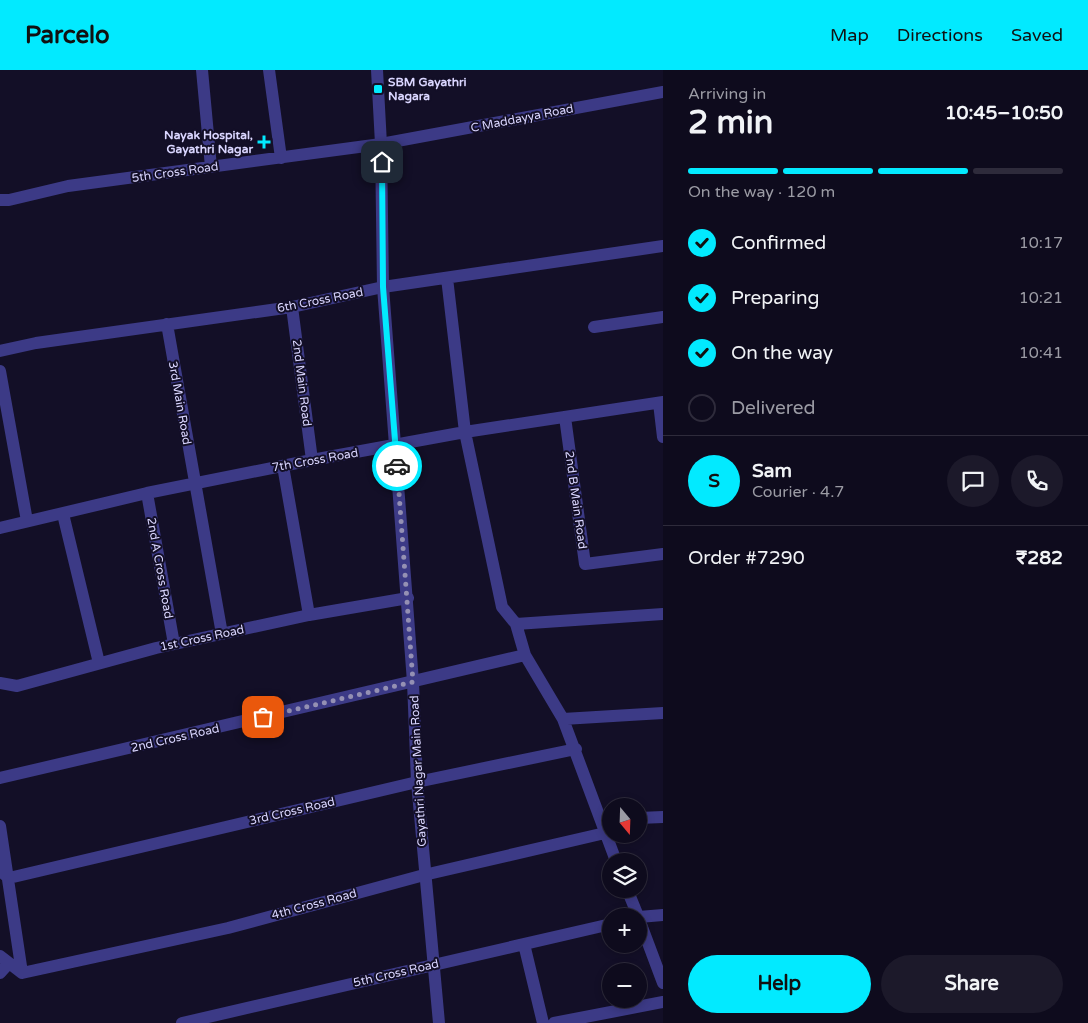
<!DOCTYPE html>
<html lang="en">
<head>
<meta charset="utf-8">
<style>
	:root { --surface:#0e0b1d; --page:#1c192a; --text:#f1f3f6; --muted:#9b9ba4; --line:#2e2b3b; --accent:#02eaff }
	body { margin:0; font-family:"Varela Round",sans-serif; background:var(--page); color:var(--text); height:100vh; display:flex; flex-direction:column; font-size:19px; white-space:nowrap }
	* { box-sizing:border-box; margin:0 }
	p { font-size:16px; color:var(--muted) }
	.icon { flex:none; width:28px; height:28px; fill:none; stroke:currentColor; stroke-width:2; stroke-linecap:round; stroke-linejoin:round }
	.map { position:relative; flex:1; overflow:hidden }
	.sheet { display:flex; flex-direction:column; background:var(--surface); width:425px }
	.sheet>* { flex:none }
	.needle { width:32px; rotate:161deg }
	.fabs { position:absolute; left:602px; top:728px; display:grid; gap:10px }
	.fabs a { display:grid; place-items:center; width:45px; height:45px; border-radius:50%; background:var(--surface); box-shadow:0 2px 8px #0003,0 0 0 1px var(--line); font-size:25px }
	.pin { position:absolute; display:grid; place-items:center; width:42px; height:42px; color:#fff; margin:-21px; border-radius:10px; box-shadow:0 2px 8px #0006 }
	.courier { position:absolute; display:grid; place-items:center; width:50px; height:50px; margin:-25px; border:4px solid #02eaff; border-radius:50%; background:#fff; color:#222; box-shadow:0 1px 6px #0007 }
	.headline em { font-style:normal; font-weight:800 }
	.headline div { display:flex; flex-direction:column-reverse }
	.headline { display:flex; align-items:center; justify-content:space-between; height:85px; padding:0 25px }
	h1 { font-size:32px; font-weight:800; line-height:38px }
	.bar { display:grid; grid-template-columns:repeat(4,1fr); gap:8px 5px; align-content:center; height:60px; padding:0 25px }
	.bar i { height:6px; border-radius:4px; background:var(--line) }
	.bar .current { background:var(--accent) }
	.bar p { grid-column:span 4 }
	.line { display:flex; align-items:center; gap:12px; padding:0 25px; border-top:1px solid var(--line) }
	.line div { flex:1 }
	.round { display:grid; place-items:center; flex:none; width:52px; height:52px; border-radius:26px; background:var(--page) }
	ol { padding:0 25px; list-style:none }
	li { display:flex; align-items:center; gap:15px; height:55px }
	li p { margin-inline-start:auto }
	li .icon { padding:5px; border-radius:50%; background:var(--accent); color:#111; stroke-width:4 }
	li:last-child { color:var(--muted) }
	li i { width:28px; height:28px; border:2px solid var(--line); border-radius:50% }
	.primary-button { display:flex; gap:10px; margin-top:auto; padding:10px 25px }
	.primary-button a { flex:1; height:58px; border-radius:30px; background:var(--accent); color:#111; font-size:20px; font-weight:800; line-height:58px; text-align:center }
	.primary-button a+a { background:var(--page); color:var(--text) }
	header { display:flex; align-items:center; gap:30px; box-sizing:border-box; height:70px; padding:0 25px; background:var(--accent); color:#111 }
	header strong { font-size:24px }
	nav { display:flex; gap:28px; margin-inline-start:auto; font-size:18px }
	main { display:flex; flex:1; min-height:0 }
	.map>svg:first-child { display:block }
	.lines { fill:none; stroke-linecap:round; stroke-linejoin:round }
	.minor { stroke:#3c3a86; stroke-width:12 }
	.tertiary { stroke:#3c3a86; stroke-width:12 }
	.done { stroke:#9490b3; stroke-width:5; stroke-dasharray:0 9 }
	.route { stroke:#02eaff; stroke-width:6 }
	.poi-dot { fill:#02eaff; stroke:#130f27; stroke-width:2 }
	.labels { text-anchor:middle; stroke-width:4; stroke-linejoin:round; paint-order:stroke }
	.poi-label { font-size:12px; font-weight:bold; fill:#dad6ff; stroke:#130f27; text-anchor:start }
	.street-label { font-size:12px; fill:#dad6ff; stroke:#130f27 }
</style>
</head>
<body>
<header>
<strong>Parcelo</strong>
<nav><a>Map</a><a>Directions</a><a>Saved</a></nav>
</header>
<main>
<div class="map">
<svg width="663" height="953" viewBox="0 0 663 953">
	<rect width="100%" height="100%" fill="#130f27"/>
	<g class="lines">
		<!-- minor -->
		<path class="minor" d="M202,0L211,97
			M269,0L281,88
			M0,130H9L68,116L381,74L663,22
			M447,208L465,362L502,537L516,554L525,585L563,649L616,791
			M292,237L312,390
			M167,254L222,564
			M594,257L663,247
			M0,281L36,273L292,237L383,217L663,176
			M0,301L27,451
			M659,333L663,367
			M565,347L585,494L663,484
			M283,396L309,545
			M147,423L174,574
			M63,444L99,593
			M0,458L147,423L312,390L465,362L663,332
			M516,554L663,544
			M0,613L17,616L156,578L309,545L408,528
			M563,649L663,643
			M0,708L525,585
			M639,748L663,747
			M0,756L22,903
			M0,801L9,808L417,712L576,679
			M627,819L638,846
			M639,847L663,845
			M639,849L663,913
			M524,874L543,953
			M0,886L22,903
			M0,903L9,893
			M22,903L228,858L424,805L605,763
			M182,953L611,854
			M554,953L663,932"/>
		<!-- tertiary -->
		<path class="tertiary" d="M377,0L381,74L383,217L413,612L417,712L439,953"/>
	</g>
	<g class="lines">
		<!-- done -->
		<path class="done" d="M263,647L413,612L397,396"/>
		<!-- route -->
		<path class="route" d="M382,92L383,217L397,396"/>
	</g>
	<!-- markers -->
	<g class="poi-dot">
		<rect x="373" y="14" width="10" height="10" rx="2.5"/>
		<path d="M261.5 64.5h5v5h5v5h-5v5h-5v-5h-5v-5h5z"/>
	</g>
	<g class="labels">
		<!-- poi labels -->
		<g class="poi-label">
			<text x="388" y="16">SBM Gayathri<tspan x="388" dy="14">Nagara</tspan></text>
			<text x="253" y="69" text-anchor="end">Nayak Hospital,<tspan x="253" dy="14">Gayathri Nagar</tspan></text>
		</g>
		<!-- street labels -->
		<g class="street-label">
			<text transform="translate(522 48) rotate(-11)" y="4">C Maddayya Road</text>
			<text transform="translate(175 102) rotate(-8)" y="4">5th Cross Road</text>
			<text transform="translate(320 230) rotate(-11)" y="4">6th Cross Road</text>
			<text transform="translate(302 313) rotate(83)" y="4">2nd Main Road</text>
			<text transform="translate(180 333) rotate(80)" y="4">3rd Main Road</text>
			<text transform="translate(315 390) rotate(-10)" y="4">7th Cross Road</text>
			<text transform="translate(576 430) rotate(82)" y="4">2nd B Main Road</text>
			<text transform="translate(160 498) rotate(80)" y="4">2nd A Cross Road</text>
			<text transform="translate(202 568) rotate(-12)" y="4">1st Cross Road</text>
			<text transform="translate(175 668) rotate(-13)" y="4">2nd Cross Road</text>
			<text transform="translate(418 701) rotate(-93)" y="4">Gayathri Nagar Main Road</text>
			<text transform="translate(292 741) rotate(-13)" y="4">3rd Cross Road</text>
			<text transform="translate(314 834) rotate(-15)" y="4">4th Cross Road</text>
			<text transform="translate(396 903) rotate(-13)" y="4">5th Cross Road</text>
		</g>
	</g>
</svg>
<div class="fabs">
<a><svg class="needle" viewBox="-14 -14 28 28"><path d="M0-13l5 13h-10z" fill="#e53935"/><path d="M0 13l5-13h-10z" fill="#9b9ba4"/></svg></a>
<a><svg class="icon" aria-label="layers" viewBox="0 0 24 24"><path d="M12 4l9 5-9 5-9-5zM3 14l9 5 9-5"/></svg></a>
<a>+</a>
<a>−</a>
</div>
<div class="pin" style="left:263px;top:647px;background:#ea580c"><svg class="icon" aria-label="bag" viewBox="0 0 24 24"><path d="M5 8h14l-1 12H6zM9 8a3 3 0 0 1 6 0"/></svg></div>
<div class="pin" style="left:382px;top:92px;background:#1f2937"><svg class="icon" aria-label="home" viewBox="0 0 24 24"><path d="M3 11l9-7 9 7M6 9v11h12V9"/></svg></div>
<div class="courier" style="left:397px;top:396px"><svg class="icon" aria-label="car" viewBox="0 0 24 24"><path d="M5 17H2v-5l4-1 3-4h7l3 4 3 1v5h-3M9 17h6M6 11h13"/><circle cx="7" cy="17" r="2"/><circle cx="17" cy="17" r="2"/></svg></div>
</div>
<section class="sheet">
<div class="headline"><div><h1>2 min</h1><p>Arriving in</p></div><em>10:45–10:50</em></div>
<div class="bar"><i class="current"></i><i class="current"></i><i class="current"></i><i></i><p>On the way · 120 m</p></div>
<ol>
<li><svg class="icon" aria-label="check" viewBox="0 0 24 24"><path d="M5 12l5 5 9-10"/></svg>Confirmed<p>10:17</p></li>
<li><svg class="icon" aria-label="check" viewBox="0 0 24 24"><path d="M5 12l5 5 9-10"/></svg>Preparing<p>10:21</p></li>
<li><svg class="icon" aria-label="check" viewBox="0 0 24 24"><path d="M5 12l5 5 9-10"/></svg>On the way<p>10:41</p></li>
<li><i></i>Delivered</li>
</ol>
<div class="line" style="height:90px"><b class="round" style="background:var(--accent);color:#111">S</b><div><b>Sam</b><p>Courier · 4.7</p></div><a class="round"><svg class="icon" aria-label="chat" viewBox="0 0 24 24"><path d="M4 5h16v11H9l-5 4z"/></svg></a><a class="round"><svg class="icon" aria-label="phone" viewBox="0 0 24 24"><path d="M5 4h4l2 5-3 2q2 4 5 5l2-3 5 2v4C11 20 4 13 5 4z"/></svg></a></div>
<div class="line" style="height:65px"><div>Order #7290</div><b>₹282</b></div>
<div class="primary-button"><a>Help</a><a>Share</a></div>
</section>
</main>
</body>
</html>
